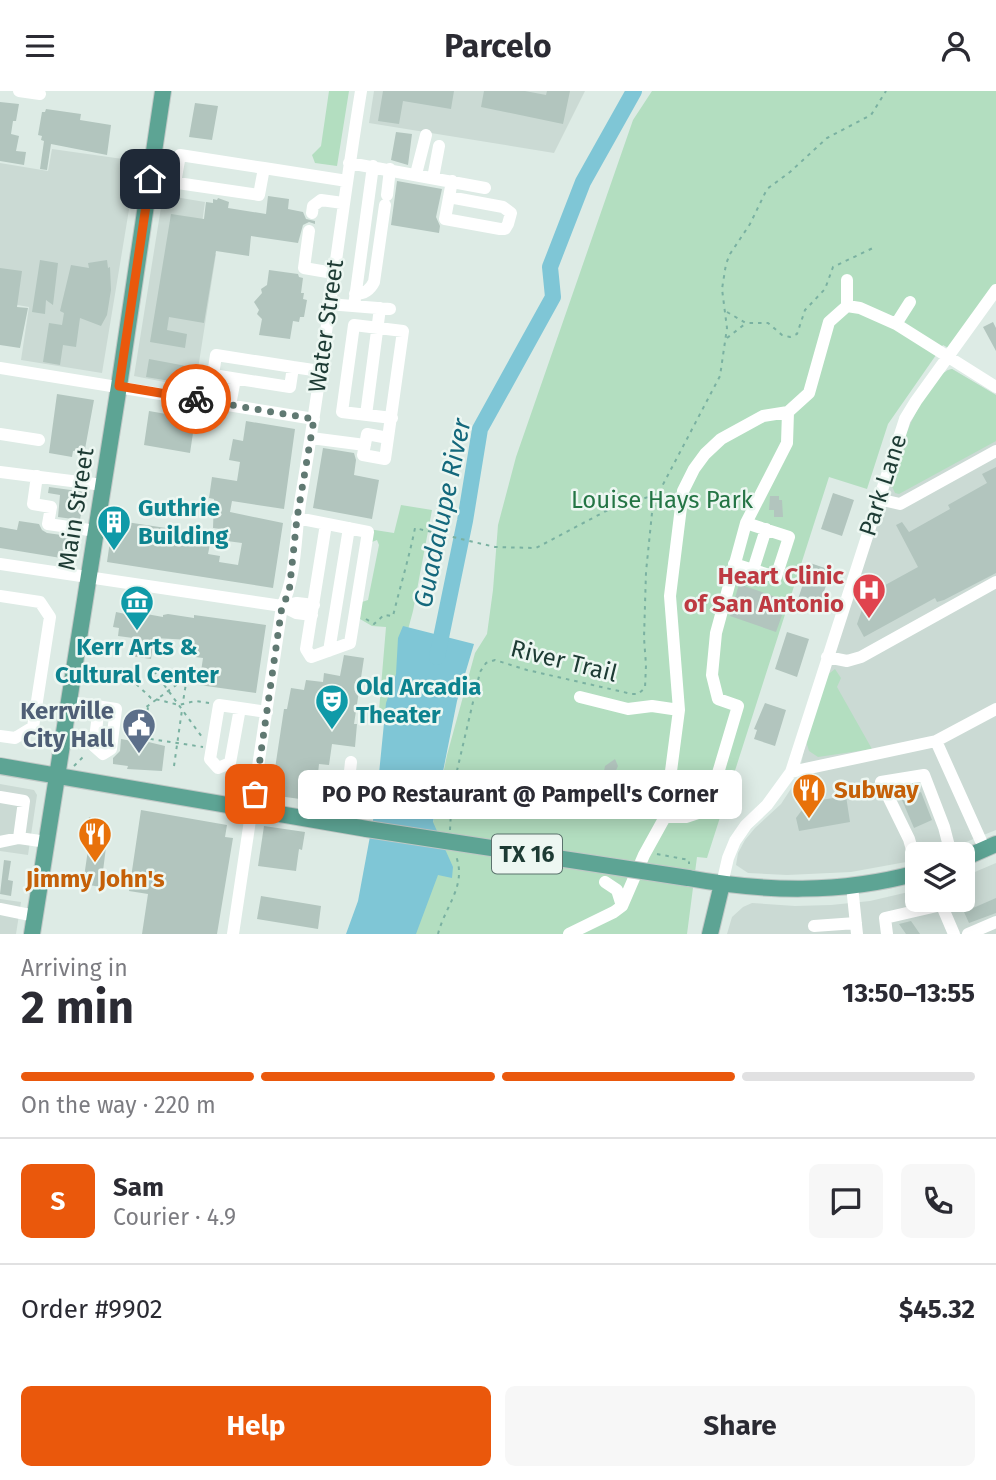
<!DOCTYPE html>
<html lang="en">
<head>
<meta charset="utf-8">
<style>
	:root { --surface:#fff; --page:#f7f7f7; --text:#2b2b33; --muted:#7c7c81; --line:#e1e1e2; --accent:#ea580c }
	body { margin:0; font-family:"Fira Sans",sans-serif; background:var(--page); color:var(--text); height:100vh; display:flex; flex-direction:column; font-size:26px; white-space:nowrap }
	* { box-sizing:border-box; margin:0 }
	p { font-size:23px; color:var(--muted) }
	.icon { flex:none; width:38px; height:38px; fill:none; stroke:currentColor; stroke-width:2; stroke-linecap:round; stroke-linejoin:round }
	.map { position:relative; height:843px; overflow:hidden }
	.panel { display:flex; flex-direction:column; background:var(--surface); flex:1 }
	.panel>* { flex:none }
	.tools { position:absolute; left:905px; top:751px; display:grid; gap:14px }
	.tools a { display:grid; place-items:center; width:70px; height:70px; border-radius:10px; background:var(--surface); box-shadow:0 4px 18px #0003; font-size:35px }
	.pin { position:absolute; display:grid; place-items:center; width:60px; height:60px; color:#fff; margin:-30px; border-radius:14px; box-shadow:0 4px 10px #0006 }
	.courier { position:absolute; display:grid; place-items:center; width:70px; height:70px; margin:-35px; border:5px solid #ea580c; border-radius:50%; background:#fff; color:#222; box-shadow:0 2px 9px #0007 }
	.bubble { position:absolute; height:49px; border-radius:10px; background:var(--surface); box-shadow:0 4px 18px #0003; font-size:23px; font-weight:700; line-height:49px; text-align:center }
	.head em { font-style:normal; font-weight:700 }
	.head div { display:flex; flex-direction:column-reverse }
	.head { display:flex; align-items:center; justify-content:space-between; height:119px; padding:0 21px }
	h1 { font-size:46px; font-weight:700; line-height:52px }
	.bar { display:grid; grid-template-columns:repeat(4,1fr); gap:10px 7px; align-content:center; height:84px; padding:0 21px }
	.bar i { height:9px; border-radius:5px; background:var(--line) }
	.bar .selected { background:var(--accent) }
	.bar p { grid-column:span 4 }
	.line { display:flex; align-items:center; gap:18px; padding:0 21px; border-top:2px solid var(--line) }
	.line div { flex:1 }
	.round { display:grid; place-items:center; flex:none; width:74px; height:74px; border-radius:10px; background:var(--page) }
	.primary-button { display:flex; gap:14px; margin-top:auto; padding:14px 21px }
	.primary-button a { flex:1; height:80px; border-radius:10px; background:var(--accent); color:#fff; font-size:28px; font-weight:700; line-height:80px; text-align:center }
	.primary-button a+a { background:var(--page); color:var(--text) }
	header { display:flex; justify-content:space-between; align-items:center; height:91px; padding:0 21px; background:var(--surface); font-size:32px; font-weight:700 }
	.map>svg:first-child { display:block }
	.built { fill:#cbdad4 }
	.green { fill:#b3dec0 }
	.water { fill:#7fc6d6 }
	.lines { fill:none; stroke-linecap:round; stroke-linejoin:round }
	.river { stroke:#7fc6d6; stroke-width:16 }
	.building { fill:#b2c5be }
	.major-casing { stroke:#c0c8c6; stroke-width:18 }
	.path { stroke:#7ab1a1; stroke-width:2; stroke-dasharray:3.5 5; stroke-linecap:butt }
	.minor { stroke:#fff; stroke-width:12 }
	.major { stroke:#5da494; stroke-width:16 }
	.major-bridge-casing { stroke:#c0c8c6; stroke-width:18; stroke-linecap:butt }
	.major-bridge { stroke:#5da494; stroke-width:16 }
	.done { stroke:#607972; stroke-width:7; stroke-dasharray:0 12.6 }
	.route { stroke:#ea580c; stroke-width:9 }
	.labels { text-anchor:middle; stroke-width:5; stroke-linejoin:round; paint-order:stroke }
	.shield { fill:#edf7f2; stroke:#5b736d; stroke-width:2 }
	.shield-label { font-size:23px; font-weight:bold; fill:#1d3b34 }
	.street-label { font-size:24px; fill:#1d3b34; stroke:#edf7f2 }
	.park-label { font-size:24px; fill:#247545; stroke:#edf7f2 }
	.culture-label { font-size:24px; font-weight:bold; fill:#0d838f; stroke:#edf7f2; text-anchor:start }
	.health-label { font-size:24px; font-weight:bold; fill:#be3a42; stroke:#edf7f2; text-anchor:end }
	.service-label { font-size:24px; font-weight:bold; fill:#4e5e75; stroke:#edf7f2; text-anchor:end }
	.food-label { font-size:24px; font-weight:bold; fill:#c56008; stroke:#edf7f2; text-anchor:start }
	.water-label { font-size:26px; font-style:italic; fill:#13687c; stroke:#edf7f2 }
</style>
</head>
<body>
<header><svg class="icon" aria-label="menu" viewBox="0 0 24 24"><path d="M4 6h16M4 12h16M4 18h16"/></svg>Parcelo<svg class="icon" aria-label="person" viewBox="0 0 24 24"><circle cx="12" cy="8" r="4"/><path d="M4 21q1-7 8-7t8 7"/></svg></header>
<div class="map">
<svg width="996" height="843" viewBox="0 0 996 843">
	<rect width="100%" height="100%" fill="#ddebe5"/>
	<!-- built -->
	<path class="built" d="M374,0H585L554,62L369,32Z
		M52,58L137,70L102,282L21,269L29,216L0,211V72L48,80Z
		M163,104L205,111L198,160L216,163L195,297L134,285Z
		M952,278L996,304V739L936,763H917V769L851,781L787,784L748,782L736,774L738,762L745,749L755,737L781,713L798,687L806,650L906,337L947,279Z
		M0,693L34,699L37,704L28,764L0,760Z
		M996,772V843H727L732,826L743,816L752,812L795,815L831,814L870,810L917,799V808H962L963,786Z
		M0,808L21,811L16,843H0Z"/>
	<!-- green -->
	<path class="green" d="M329,0H349L337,75L315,72L312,64L321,55Z
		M652,0H996V196L952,259L943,254L888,333L867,398L829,386L707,767L697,766L687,843H410L447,664L475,562L487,543L493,499L498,434L516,366L633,29Z
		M952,278L996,304V350L899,403L895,402L889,389C898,364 925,283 952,278Z
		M401,414L432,419L413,520L383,632L378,631L386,536L372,535L360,528L362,511L368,509L379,454L377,449L372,451L362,437L394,442Z
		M835,578L841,587L837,596L872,658L818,666L809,660L806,650L826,585Z"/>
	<!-- water -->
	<path class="water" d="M403,535L474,553L457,610L433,731L453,776L452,787L438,784L416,843H346L358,810L376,713L386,612L396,583L398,547Z"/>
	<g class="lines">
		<!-- river -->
		<path class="river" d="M437,566L465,430L480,338L553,206L550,176L583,91L634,0"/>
	</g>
	<!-- building -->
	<path class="building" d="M383,0H454L451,18L403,10L399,33L378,30Z
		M484,0H525L546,4L547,0H570L563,33L481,16Z
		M0,11L19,13L16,30H13L11,43L19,45L16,60L26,61L24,74L0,70Z
		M195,12L218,15L212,49L189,46Z
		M46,18L81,23L80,29L111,34L107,64L51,53L47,79L40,78L44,50L41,49L42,45L38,44L42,21H45Z
		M396,41L412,43L408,74L391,69Z
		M397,90L442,98L436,126L440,135L439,142L391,134Z
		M268,105L289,108L288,118L303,121L306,128L315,130V133L309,131L303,134L298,152L251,145L249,165L216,160L204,232L169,226L167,239L187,243L185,257L150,251L171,123L204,128L206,111L213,112V108L217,109L218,107L229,111L228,117L266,123Z
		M40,169L58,172L53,214L46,209L45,223L32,221Z
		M107,169L108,177L110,176L111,199L107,224L101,235L80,227L76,256L63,254L60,274L43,271L49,232L62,234L64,222L60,220L71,174L89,177L88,172Z
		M0,177L22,180L17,216L28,217L20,257L0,254Z
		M269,179L298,183L299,186L303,187L301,202H304L303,208L307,209L304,226H300L299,231L293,230L290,248L259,244L262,228L257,223L259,219L254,211L262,202L261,198L267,194Z
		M993,231L996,237V260L983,236Z
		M149,268L197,277L194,294L146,286Z
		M57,303L94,309L85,358L73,360L72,366L49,362Z
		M172,318L196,322L190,362L144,354L149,320L172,324Z
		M246,330L295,338L284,418L232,410L230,421L283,432L273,497L107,471L113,429L166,437V441L211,448L208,463L220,465L219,471L238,474L242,452L227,450L228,439L213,437L214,408L209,407L212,386L237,390L240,371L229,369L233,348L243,350Z
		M323,357L354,362L356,369L354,384L379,389L372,428L313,417Z
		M996,376V482L944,509L937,511L935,507L864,546L857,533L867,504L918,476L896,434L902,431L909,441L950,418L948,414L987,392L982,383Z
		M49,396L85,401L80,429L58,426L60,404L48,402Z
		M833,402L854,409L842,445L821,438Z
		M770,405H779V409H782L783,426H774V419H769Z
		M19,430L39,433L42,439L47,442L76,446L73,469L0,457V436L17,439Z
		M810,472L831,479L819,516L798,508Z
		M739,493L787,510L776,541L730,525Z
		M116,521L140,526L141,522L163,526V524L168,523L194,527V524L266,534L256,602L199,594L203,567L188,565L191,549L154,547L151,568L130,565L133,547L118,545L119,537L113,536Z
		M787,541L809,548L797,586L775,578Z
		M344,564L364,567L354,633H357L355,656L332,653L329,674L319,673L317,692L332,694L329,712L271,704L284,618H287L291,597L304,599L306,589L323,591L324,582L340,585Z
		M765,612L786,619L775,655L754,648L757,639L754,638Z
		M132,647L165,655L162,680L127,678L128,675L113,673V667L120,660L121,648L132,650Z
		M615,668L618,675L611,690L604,680L605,675Z
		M921,701L932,729L914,737L902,709Z
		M846,705L850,731L799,740L796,727L808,711Z
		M141,719L227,734L225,746L233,747L217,843H142L148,803L129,800Z
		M89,726L101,728L97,755L106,756L101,796L83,793L90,745L86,744Z
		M264,735L305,741L302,759L299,758L296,780L258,775Z
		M4,769L11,770L8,789L13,790L11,805L0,803Z
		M261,805L321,815L318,838L257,828Z
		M996,807V822L969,832L964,821Z
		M911,830L920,843H906L899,833Z"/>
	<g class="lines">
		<!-- major casing -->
		<g class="major-casing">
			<path id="major" d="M0,675L367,738
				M962,768L996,753
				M688,787C765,801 840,803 917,782
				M32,843L119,295L163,0
				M710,843L722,793"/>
		</g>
		<!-- path -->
		<path class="path" d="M727,221L746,232H768L782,244L790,246L797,243L805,219L825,198L833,176L875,156
			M727,247L745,233
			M366,528L374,533L384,524L393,525C400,496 409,467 415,437L495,456L536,457L606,420L657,403
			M154,580L202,646
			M155,580L187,586L183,611
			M87,583L133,590L151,607L179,614L195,610L209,612
			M126,631L187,586
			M125,644L203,656
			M144,645L148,616
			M74,675L86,663
			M174,675L182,619
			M231,685L243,701
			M450,739L452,701L480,581L486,572L495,569L527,579L632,603H638L645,597L646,574L644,547L646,481L652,422L658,403L720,285L727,237L722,198L726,173L730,163L750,133L767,98L790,81L827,47L871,24L886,0
			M657,763L689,769V773
			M438,843C445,815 467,795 456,765"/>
		<!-- minor -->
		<path class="minor" d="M19,0L40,3
			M349,72L485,97
			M416,83L426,44
			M433,87L439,55
			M150,88L259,104L264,77L347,90
			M175,92L180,64L264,77
			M387,104L390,78
			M449,106L503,116L511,122L508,133L505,138H500L445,128L452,90
			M312,122L313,115L321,109L343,112
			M309,140L304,177L333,182
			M355,203C365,203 370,199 374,191L385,114
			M328,213L390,218
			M354,215L373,75
			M847,215V189
			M896,233L910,211
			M216,264L293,276L290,296L213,284Z
			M293,276L320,280
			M0,277L314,328
			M230,314L235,288
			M366,324L380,217
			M0,343L39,349
			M367,343L388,347L385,368L363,364Z
			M311,347L365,354
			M388,347L403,240L354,234L342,321L392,327
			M0,381L103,394
			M37,385L33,413L51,416L48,433L96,440
			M878,408L900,413L996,360
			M297,427L368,441L350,552L311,566L306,558L326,433
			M0,473L282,515L296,522L312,524
			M734,473L776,486L789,446L746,432
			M753,479L766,438
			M0,505L40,511L50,526L33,636L15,647L0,645
			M282,515L297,512L314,514
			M329,560L349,437
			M827,566L847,570L861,566L996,491
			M580,606L628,618L652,615L679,619
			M69,611L116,618L111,658L103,663L94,655L99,616
			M240,617L230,672L218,677L210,668L219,614L267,621
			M936,650L985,759
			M791,681L936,650L996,618
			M0,706L24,710L19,747L47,751
			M665,726H686L707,719L738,615L718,608L712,584L716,542L746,432L787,352L788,321
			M344,734L351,671
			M0,751L19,747
			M917,776L909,748L881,691L924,684L944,736L951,763
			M605,791L617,799L622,815
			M722,793L728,767L735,750L746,734L767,714L791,681L905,328L916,310L996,199
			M852,795L857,843
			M0,818L35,825
			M814,835L856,832
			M233,843L282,515C297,485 295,440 301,406C324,271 339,135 361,0
			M569,843L614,821L622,815L644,764L665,726L679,619L670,505L683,400L694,378L705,363L721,348L763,325L788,321L809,302L829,231L847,215L860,217L896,233L996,296
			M887,843L885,827L937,815H942L954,843
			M968,843L996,831"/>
		<!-- major -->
		<use href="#major" class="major"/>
		<!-- major-bridge casing -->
		<g class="major-bridge-casing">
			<path id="major-bridge" d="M367,738L688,787"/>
		</g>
		<!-- major-bridge -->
		<use href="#major-bridge" class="major-bridge"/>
	</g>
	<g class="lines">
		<!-- done -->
		<path class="done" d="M196,308L314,328L297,427L289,502L282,515L255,703"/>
		<!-- route -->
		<path class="route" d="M150,88L119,295L196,308"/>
	</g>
	<!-- icons -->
	<defs>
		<g id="building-pin" transform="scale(1.75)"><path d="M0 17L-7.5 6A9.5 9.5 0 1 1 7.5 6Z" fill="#0f9aa8" stroke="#edf7f2"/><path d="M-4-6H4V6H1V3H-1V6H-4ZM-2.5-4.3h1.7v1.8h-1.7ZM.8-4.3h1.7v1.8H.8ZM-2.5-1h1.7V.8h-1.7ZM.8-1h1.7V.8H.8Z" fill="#fff"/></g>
		<g id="hospital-pin" transform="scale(1.75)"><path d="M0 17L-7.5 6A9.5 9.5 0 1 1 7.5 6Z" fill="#e0444e" stroke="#edf7f2"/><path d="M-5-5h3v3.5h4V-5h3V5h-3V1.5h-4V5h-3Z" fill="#fff"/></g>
		<g id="museum-pin" transform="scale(1.75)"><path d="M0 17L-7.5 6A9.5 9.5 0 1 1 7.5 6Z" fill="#0f9aa8" stroke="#edf7f2"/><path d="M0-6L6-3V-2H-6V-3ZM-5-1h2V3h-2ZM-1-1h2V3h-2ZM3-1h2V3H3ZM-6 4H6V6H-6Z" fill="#fff"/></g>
		<g id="theatre-pin" transform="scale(1.75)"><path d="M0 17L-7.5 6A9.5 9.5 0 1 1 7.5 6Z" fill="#0f9aa8" stroke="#edf7f2"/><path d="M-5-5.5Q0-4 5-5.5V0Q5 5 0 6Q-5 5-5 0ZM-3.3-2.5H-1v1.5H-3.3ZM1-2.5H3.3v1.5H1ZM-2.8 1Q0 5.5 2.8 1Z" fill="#fff"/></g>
		<g id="civic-pin" transform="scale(1.75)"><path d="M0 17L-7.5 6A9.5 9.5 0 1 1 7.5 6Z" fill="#5c6f8a" stroke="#edf7f2"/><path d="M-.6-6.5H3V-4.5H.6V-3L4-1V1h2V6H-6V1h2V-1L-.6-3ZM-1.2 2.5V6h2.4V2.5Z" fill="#fff"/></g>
		<g id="restaurant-pin" transform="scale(1.75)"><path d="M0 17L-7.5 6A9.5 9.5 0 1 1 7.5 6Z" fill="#e8710a" stroke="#edf7f2"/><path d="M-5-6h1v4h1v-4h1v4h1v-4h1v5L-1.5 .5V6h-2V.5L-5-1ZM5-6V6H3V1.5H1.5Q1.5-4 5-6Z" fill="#fff"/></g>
	</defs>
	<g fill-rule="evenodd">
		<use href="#building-pin" x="114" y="431"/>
		<use href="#hospital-pin" x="869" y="499"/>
		<use href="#museum-pin" x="137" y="511"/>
		<use href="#theatre-pin" x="332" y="610"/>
		<use href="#civic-pin" x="139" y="634"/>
		<use href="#restaurant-pin" x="809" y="699"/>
		<use href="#restaurant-pin" x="95" y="743"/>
	</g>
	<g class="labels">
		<!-- shield labels -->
		<rect class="shield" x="492" y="743.5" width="70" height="39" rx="5"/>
		<g class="shield-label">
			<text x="527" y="771">TX 16</text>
		</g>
		<!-- street labels -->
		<g class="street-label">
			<text transform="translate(326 235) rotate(-82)" y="8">Water Street</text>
			<text transform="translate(883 394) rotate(-72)" y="8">Park Lane</text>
			<text transform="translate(76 418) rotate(-81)" y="8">Main Street</text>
			<text transform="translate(564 570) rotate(14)" y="8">River Trail</text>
		</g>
		<!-- park labels -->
		<g class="park-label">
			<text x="662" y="417">Louise Hays Park</text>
		</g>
		<!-- culture labels -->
		<g class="culture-label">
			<text x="138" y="425">Guthrie<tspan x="138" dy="28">Building</tspan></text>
			<text x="137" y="564" text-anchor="middle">Kerr Arts &amp;<tspan x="137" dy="28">Cultural Center</tspan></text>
			<text x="356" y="604">Old Arcadia<tspan x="356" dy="28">Theater</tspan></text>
		</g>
		<!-- health labels -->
		<g class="health-label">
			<text x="844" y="493">Heart Clinic<tspan x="844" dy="28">of San Antonio</tspan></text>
		</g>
		<!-- service labels -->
		<g class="service-label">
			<text x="114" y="628">Kerrville<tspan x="114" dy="28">City Hall</tspan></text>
		</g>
		<!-- food labels -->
		<g class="food-label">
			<text x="834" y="707">Subway</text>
			<text x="95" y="796" text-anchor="middle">Jimmy John's</text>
		</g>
		<!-- water labels -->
		<g class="water-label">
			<text transform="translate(442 422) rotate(-78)" y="9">Guadalupe River</text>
		</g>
	</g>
</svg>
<div class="tools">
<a><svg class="icon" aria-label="layers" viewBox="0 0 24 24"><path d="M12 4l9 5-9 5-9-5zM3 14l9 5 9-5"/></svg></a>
</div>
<div class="pin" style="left:255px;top:703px;background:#ea580c"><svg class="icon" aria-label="bag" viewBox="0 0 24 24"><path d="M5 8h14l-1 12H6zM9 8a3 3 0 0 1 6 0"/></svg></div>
<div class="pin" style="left:150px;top:88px;background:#1f2937"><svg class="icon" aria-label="home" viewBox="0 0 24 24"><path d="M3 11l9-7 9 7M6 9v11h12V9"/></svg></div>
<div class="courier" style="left:196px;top:308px"><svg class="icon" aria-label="bike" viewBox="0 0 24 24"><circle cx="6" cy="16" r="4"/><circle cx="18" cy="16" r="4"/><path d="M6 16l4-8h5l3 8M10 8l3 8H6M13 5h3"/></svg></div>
<div class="bubble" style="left:298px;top:679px;width:444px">PO PO Restaurant @ Pampell's Corner</div>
</div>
<section class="panel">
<div class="head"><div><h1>2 min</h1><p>Arriving in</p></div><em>13:50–13:55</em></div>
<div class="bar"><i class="selected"></i><i class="selected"></i><i class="selected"></i><i></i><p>On the way · 220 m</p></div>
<div class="line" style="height:126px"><b class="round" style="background:var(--accent);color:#fff">S</b><div><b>Sam</b><p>Courier · 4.9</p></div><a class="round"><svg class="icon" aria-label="chat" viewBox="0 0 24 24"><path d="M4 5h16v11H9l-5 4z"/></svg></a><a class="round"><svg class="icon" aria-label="phone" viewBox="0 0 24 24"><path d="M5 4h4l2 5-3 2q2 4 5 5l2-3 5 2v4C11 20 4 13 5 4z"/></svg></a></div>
<div class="line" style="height:91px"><div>Order #9902</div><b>$45.32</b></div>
<div class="primary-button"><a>Help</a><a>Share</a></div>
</section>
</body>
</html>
